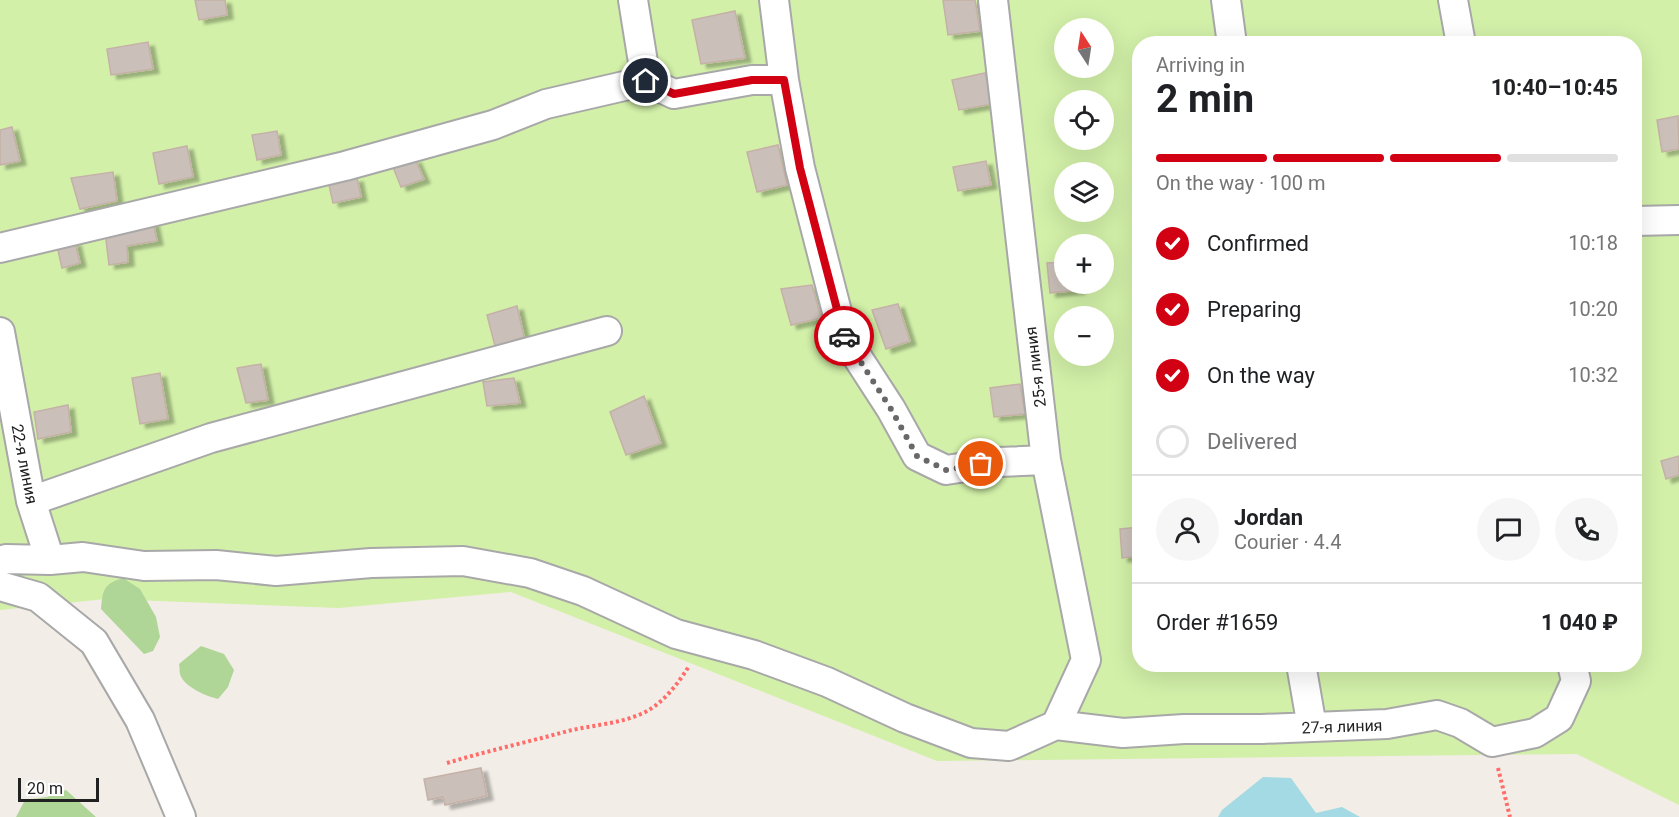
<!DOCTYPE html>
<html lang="en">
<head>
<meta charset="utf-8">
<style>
	:root { --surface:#fff; --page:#f6f6f6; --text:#202124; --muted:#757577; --line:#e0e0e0; --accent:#d10013 }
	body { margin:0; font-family:Roboto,sans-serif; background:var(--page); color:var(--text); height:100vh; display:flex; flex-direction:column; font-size:22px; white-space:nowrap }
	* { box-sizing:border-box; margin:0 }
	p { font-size:20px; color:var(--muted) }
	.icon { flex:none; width:33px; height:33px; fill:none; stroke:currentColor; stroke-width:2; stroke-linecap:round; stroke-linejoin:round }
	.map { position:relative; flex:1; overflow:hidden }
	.panel { position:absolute; left:1132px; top:36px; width:510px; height:636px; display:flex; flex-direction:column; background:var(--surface); border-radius:24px; box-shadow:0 6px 24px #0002 }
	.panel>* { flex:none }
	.needle { width:39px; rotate:348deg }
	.buttons { position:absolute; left:1054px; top:18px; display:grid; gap:12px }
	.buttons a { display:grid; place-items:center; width:60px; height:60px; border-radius:50%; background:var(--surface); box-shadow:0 6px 24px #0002; font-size:30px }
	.scale { position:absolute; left:18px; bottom:15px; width:81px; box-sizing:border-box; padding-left:6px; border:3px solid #212121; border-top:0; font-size:16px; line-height:21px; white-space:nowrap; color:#212121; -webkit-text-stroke:4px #fff; paint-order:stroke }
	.pin { position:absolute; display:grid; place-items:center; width:51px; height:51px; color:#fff; margin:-26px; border:3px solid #fff; border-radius:50%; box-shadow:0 2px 6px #0007 }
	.courier { position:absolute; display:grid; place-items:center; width:60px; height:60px; margin:-30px; border:4px solid #d10013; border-radius:50%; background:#fff; color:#222; box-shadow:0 2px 8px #0007 }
	.overview em { font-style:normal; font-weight:700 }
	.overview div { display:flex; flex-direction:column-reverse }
	.overview { display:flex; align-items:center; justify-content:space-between; height:102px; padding:0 24px }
	h1 { font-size:39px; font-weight:700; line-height:45px }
	.bar { display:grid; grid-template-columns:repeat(4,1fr); gap:9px 6px; align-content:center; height:72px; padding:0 24px }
	.bar i { height:8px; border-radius:4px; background:var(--line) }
	.bar .on { background:var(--accent) }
	.bar p { grid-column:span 4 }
	.line { display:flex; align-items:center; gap:15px; padding:0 24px; border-top:2px solid var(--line) }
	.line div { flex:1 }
	.round { display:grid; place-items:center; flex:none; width:63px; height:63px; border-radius:32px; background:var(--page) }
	ol { padding:0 24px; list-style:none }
	li { display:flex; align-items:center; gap:18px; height:66px }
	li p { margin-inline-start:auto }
	li .icon { padding:6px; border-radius:50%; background:var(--accent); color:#fff; stroke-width:4 }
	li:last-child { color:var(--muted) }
	li i { width:33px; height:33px; border:3px solid var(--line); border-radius:50% }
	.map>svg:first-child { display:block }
	.grass { fill:#d2f0a8; fill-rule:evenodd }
	.forest { fill:#afd597 }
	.water { fill:#a3dae3 }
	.building { fill:#cabfb9; stroke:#c5b1a7; stroke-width:1.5; filter:url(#shadow) }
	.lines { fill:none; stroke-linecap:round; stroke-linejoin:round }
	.minor-casing { stroke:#a8a8a8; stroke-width:32 }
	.path { stroke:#ff6c6a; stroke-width:4; stroke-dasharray:3 3; stroke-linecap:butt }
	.minor { stroke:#fff; stroke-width:28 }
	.done { stroke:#6a6866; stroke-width:6; stroke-dasharray:0 10.8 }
	.route { stroke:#d10013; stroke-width:8 }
	.labels { text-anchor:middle; stroke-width:6; stroke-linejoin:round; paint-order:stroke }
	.street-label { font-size:16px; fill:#212121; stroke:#fff }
</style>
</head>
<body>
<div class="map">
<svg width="1679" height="817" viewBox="0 0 1679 817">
	<defs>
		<filter id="shadow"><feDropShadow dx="6" dy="4" stdDeviation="1.5" flood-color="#0004"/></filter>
	</defs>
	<rect width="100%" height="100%" fill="#f2ede6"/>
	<!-- grass -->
	<path class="grass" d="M0,0H1679V805L1577,754L937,761L511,592L339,608L105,599L0,610ZM1065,28H1104V68H1065ZM1140,44H1635V664H1140ZM1065,100H1104V140H1065ZM1065,172H1104V212H1065ZM1065,244H1104V284H1065ZM1065,316H1104V356H1065Z"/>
	<!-- forest -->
	<path class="forest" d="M123,578L140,589L156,617L160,637L153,651L144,654L101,609C103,590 103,584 123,578Z
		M201,646L224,654L234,670L228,687L218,699C206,696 184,687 180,674C179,671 180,667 179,664Z
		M66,790L96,817H16L25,800L47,797Z"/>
	<!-- water -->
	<path class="water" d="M1263,777L1291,778L1316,813L1342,807L1360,817H1218L1222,810Z"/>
	<!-- building -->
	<path class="building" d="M195,0H225L227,15L199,20Z
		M943,0H975L980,31L948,35Z
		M735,11L745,58L701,64L692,20Z
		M148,42L153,69L111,75L107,49Z
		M985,73L992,104L959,110L952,80Z
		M1678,116L1679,149L1662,152L1657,120Z
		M12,127L20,161L0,165V130Z
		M277,131L281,155L257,160L252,135Z
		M778,145L787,185L757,192L747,152Z
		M187,146L193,177L159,184L153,153Z
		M415,159L424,179L401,187L393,167Z
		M986,161L991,185L958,191L953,167Z
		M113,172L117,201L80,209L71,178Z
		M357,178L361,197L333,203L329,185Z
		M153,222L157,241L127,246L128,262L109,265L105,231Z
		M75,242L80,263L62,268L57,246Z
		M1065,262V284H1079V290L1050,293L1047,263Z
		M812,285L821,318L791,325L781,289Z
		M898,304L910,341L886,349L872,310Z
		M517,306L524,337L495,346L487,315Z
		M261,364L268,400L246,403L237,368Z
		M160,373L168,419L140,424L132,378Z
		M514,378L520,403L487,406L483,382Z
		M1020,384L1025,414L994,417L990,388Z
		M644,396L661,443L626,455L610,412Z
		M68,405L71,432L38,439L34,412Z
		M1679,456V475L1666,479L1661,461Z
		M1140,527V556L1122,558L1120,529Z
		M481,768L487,796L445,805L443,797L428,800L424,779Z"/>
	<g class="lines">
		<!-- minor casing -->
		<g class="minor-casing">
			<path id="minor" d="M633,0L646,81L674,94L752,80H784
				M774,0L784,80L800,168L843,335L891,409L917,456L946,470L999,462L1046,460
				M993,0L1046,460L1086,660L1056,725
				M1226,0L1232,44
				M1453,0L1461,44
				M1635,221L1679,220
				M0,248L345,166L493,125L546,104L646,81
				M0,332L31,501L50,560
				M31,501L211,438L607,331
				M0,561L6,559L50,560L83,557L144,566L216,565L276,571L371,563L463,561L530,573L583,591L676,634L754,655L827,682L905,718L971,743L1009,746L1056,725
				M0,586L38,597L94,642L140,720L181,817
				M1301,664L1312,727
				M1056,725L1123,733L1184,729H1262L1387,724L1437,715L1460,723L1492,742L1535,733L1559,718L1576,681L1572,664"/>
		</g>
		<!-- path -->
		<path class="path" d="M447,763C487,751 528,742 568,731C592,725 618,724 641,714C661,706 678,684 689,666
			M1498,768L1510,817"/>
		<!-- minor -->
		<use href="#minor" class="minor"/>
	</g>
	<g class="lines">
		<!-- done -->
		<path class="done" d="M844,336L891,409L917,456L946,470L981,464"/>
		<!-- route -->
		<path class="route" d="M646,81L674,94L752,80H784L800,168L844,336"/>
	</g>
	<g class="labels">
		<!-- street labels -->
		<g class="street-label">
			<text transform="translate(1035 367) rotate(-97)" y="6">25-я линия</text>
			<text transform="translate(25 464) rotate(79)" y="6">22-я линия</text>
			<text transform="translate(1342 726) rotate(-2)" y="6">27-я линия</text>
		</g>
	</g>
</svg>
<div class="buttons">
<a><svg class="needle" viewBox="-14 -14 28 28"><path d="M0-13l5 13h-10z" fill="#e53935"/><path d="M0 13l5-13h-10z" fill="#757577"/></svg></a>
<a><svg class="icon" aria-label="locate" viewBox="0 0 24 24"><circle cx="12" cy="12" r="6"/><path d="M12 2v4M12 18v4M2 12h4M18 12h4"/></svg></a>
<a><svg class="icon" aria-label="layers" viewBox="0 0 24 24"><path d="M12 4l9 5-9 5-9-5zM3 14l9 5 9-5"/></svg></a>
<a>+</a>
<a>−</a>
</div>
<div class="scale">20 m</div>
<div class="pin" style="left:981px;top:464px;background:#ea580c"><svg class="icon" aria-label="bag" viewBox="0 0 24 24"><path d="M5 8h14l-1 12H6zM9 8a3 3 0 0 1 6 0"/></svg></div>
<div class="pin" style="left:646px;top:81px;background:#1f2937"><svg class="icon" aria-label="home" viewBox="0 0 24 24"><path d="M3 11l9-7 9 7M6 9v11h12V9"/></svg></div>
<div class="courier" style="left:844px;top:336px"><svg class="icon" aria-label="car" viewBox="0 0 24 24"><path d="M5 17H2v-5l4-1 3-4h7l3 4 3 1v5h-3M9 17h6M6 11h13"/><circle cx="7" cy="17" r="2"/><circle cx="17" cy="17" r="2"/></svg></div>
<section class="panel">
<div class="overview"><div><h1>2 min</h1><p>Arriving in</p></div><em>10:40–10:45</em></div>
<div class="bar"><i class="on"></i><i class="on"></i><i class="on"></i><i></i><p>On the way · 100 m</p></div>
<ol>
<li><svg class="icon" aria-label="check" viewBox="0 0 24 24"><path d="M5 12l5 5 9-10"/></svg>Confirmed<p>10:18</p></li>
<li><svg class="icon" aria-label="check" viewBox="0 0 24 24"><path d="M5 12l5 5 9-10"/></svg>Preparing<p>10:20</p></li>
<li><svg class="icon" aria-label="check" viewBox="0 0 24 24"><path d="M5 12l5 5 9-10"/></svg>On the way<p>10:32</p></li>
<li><i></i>Delivered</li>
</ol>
<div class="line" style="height:108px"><a class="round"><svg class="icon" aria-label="person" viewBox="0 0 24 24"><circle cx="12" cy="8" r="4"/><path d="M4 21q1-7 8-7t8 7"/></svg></a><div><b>Jordan</b><p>Courier · 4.4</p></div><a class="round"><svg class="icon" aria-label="chat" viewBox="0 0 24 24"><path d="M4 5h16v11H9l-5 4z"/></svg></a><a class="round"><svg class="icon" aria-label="phone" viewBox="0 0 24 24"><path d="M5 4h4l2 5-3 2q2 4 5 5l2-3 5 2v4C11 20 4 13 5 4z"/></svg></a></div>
<div class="line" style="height:78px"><div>Order #1659</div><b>1 040 ₽</b></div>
</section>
</div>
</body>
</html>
